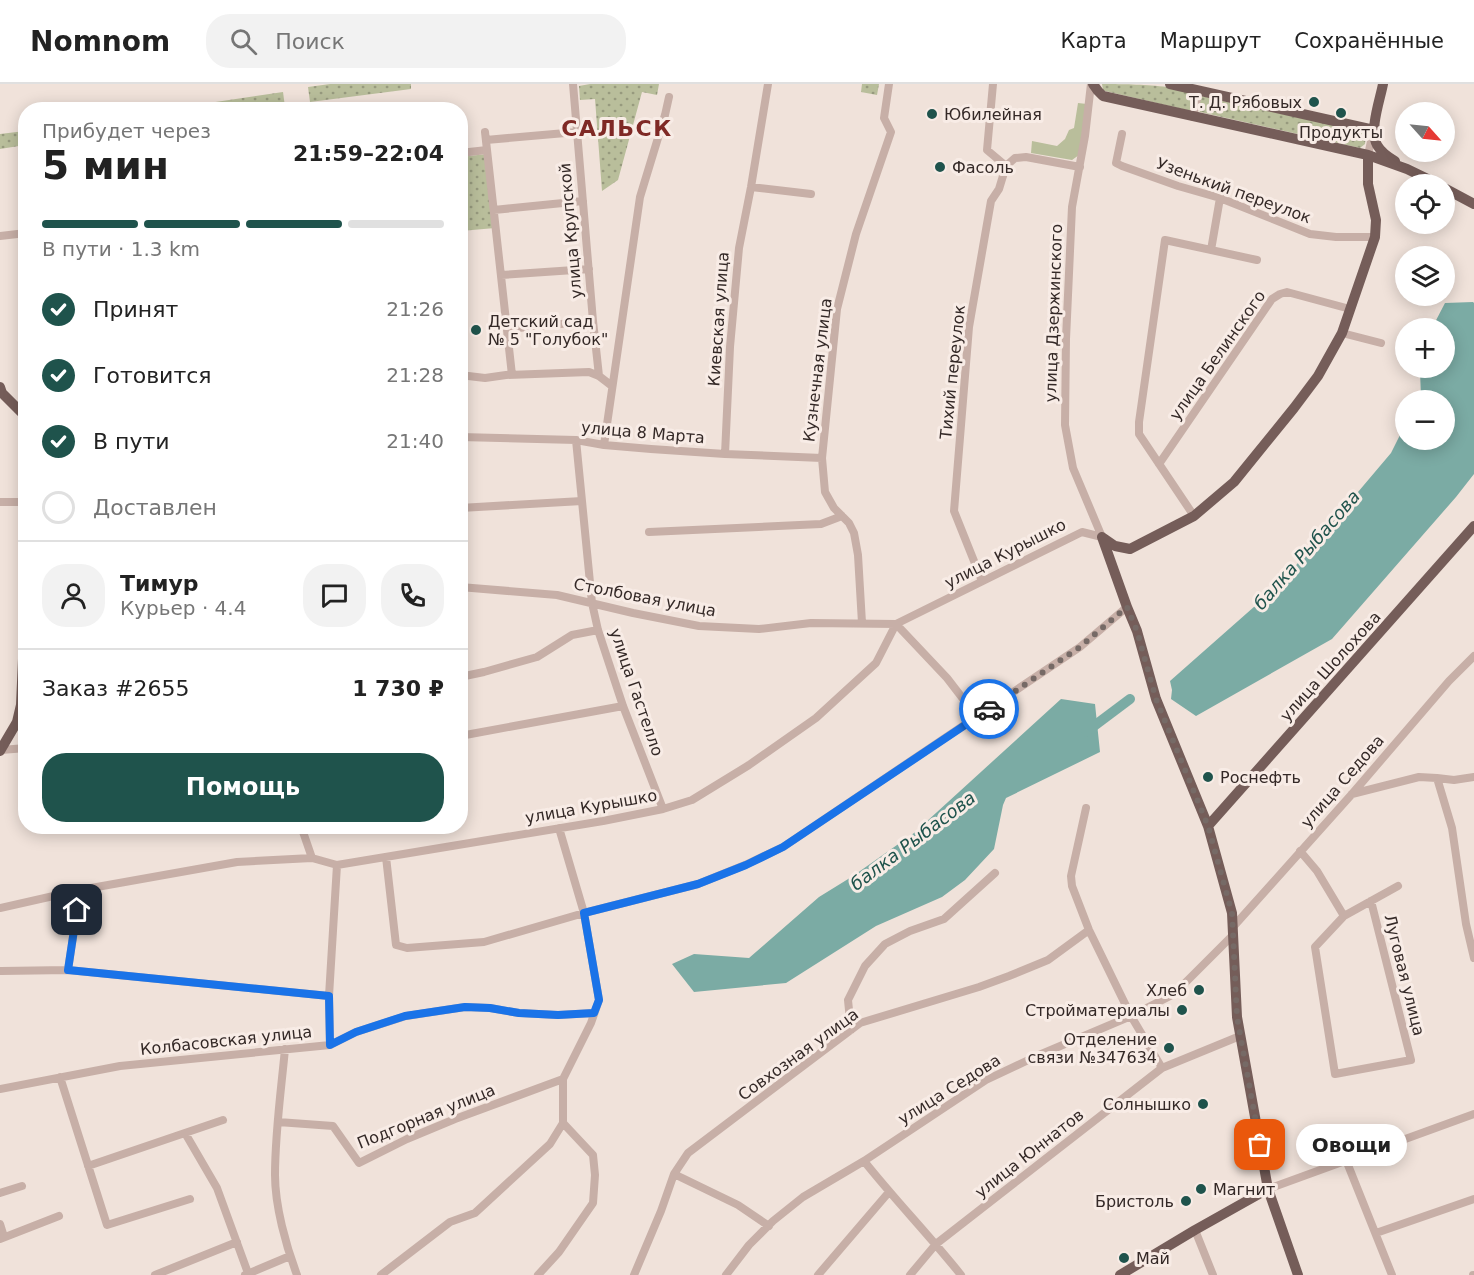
<!DOCTYPE html>
<html lang="ru">
<head>
<meta charset="utf-8">
<style>
	:root { --surface:#fff; --page:#f2f2f2; --text:#222; --muted:#767676; --line:#e0e0e0; --accent:#1f534c }
	body { margin:0; font-family:"DejaVu Sans",sans-serif; background:var(--page); color:var(--text); height:100vh; display:flex; flex-direction:column; font-size:22px; white-space:nowrap }
	* { box-sizing:border-box; margin:0 }
	p { font-size:20px; color:var(--muted) }
	.icon { flex:none; width:33px; height:33px; fill:none; stroke:currentColor; stroke-width:2; stroke-linecap:round; stroke-linejoin:round }
	.map { position:relative; flex:1; overflow:hidden }
	.side { position:absolute; left:18px; top:18px; width:450px; height:732px; display:flex; flex-direction:column; background:var(--surface); border-radius:24px; box-shadow:0 3px 15px #0003 }
	.side>* { flex:none }
	.needle { width:39px; rotate:117deg }
	.controls { position:absolute; left:1395px; top:18px; display:grid; gap:12px }
	.controls a { display:grid; place-items:center; width:60px; height:60px; border-radius:50%; background:var(--surface); box-shadow:0 3px 15px #0003; font-size:30px }
	.pin { position:absolute; display:grid; place-items:center; width:51px; height:51px; color:#fff; margin:-26px; border-radius:12px; box-shadow:0 3px 9px #0006 }
	.courier { position:absolute; display:grid; place-items:center; width:60px; height:60px; margin:-30px; border:4px solid #1a73e8; border-radius:50%; background:#fff; color:#222; box-shadow:0 2px 8px #0007 }
	.bubble { position:absolute; height:42px; border-radius:21px; background:var(--surface); box-shadow:0 3px 15px #0003; font-size:20px; font-weight:800; line-height:42px; text-align:center }
	.summary em { font-style:normal; font-weight:800 }
	.summary div { display:flex; flex-direction:column-reverse }
	.summary { display:flex; align-items:center; justify-content:space-between; height:102px; padding:0 24px }
	h1 { font-size:39px; font-weight:800; line-height:45px }
	.bar { display:grid; grid-template-columns:repeat(4,1fr); gap:9px 6px; align-content:center; height:72px; padding:0 24px }
	.bar i { height:8px; border-radius:4px; background:var(--line) }
	.bar .current { background:var(--accent) }
	.bar p { grid-column:span 4 }
	.line { display:flex; align-items:center; gap:15px; padding:0 24px; border-top:2px solid var(--line) }
	.line div { flex:1 }
	.round { display:grid; place-items:center; flex:none; width:63px; height:63px; border-radius:24px; background:var(--page) }
	ol { padding:0 24px; list-style:none }
	li { display:flex; align-items:center; gap:18px; height:66px }
	li p { margin-inline-start:auto }
	li .icon { padding:6px; border-radius:50%; background:var(--accent); color:#fff; stroke-width:4 }
	li:last-child { color:var(--muted) }
	li i { width:33px; height:33px; border:3px solid var(--line); border-radius:50% }
	.button { display:flex; gap:12px; margin-top:auto; padding:12px 24px }
	.button a { flex:1; height:69px; border-radius:24px; background:var(--accent); color:#fff; font-size:24px; font-weight:800; line-height:69px; text-align:center }
	header { display:flex; align-items:center; gap:36px; box-sizing:border-box; height:84px; padding:0 30px; background:var(--surface); border-bottom:2px solid var(--line) }
	header strong { font-size:28px }
	nav { display:flex; gap:33px; margin-inline-start:auto; font-size:21px }
	.search { width:420px; height:54px; background:var(--page); display:flex; align-items:center; gap:15px; box-sizing:border-box; padding:0 21px; border-radius:24px; color:var(--muted); font-size:22px }
	.map>svg:first-child { display:block }
	.green { fill:#b9be9b }
	.park { fill:url(#park-dots) }
	.water { fill:#7baba4 }
	.lines { fill:none; stroke-linecap:round; stroke-linejoin:round }
	.river { stroke:#7baba4; stroke-width:10 }
	.minor { stroke:#c7afa7; stroke-width:8 }
	.major { stroke:#755d59; stroke-width:10 }
	.done { stroke:#766a66; stroke-width:6; stroke-dasharray:0 10.8 }
	.route { stroke:#1a73e8; stroke-width:8 }
	.poi-dot { fill:#1f534c; stroke:#f8ece6; stroke-width:2 }
	.labels { text-anchor:middle; stroke-width:6; stroke-linejoin:round; paint-order:stroke }
	.poi-label { font-size:16px; fill:#342927; stroke:#f8ece6; text-anchor:end }
	.street-label { font-size:16px; fill:#342927; stroke:#f8ece6 }
	.water-label { font-size:18px; font-style:italic; fill:#1f534c; stroke:#f8ece6 }
	.district-label { font-size:22px; font-weight:bold; letter-spacing:1.5px; fill:#7f2925; stroke:#f8ece6 }
</style>
</head>
<body>
<header>
<strong>Nomnom</strong>
<div class="search"><svg class="icon" aria-label="search" viewBox="0 0 24 24"><circle cx="10" cy="10" r="6"/><path d="M15 15l6 6"/></svg>Поиск</div>
<nav><a>Карта</a><a>Маршрут</a><a>Сохранённые</a></nav>
</header>
<div class="map">
<svg width="1474" height="1191" viewBox="0 0 1474 1191">
	<defs>
		<pattern id="park-dots" width="8" height="8" patternUnits="userSpaceOnUse" patternTransform="scale(1.5)"><rect width="8" height="8" fill="#b9be9b"/><path d="M2 2h.1M6 6h.1" fill="none" stroke="#979a7e" stroke-width="1.8" stroke-linecap="round"/></pattern>
	</defs>
	<rect width="100%" height="100%" fill="#f0e2da"/>
	<!-- green -->
	<path class="green" d="M1078,19L1087,20L1079,71L1072,76L1031,69L1032,57L1057,62L1065,55L1069,46L1074,44Z"/>
	<!-- park -->
	<path class="park" d="M330,0H411V5L310,18L308,3Z
		M590,0H659L657,11L642,8L618,96L602,107L595,15L580,16L579,2Z
		M862,0H879L877,11L861,8Z
		M1102,0C1116,0 1190,0 1194,12C1195,16 1192,22 1190,26H1187L1105,7L1103,6Z
		M283,8L285,23L265,26L175,25V24Z
		M1201,12L1364,48L1366,51L1365,60L1360,64L1200,28L1198,24Z
		M25,47V61L0,65V50Z
		M487,70L495,144L461,147L460,73Z"/>
	<!-- water -->
	<path class="water" d="M1473,218L1474,219V390L1456,413L1332,555L1196,632L1171,615L1172,606L1170,597L1281,499L1391,369L1405,341L1406,356H1444V316H1419L1421,313L1420,287V284H1444V244H1432L1445,219Z
		M1061,615L1095,620L1100,668L1006,714L1003,721L994,765L965,796L942,813L876,842L786,899L694,908L672,880L694,870L749,874L819,813L853,792L914,749Z"/>
	<g class="lines">
		<!-- river -->
		<path class="river" d="M1086,648L1130,615"/>
		<!-- minor -->
		<path class="minor" d="M573,0L593,237L599,292
			M993,0L987,66L1006,82
			M1091,0L1085,52L1072,123L1066,255L1065,341L1073,384L1102,453
			M1193,33L1199,6
			M485,48L512,291
			M1122,50L1116,79L1122,82L1178,102L1220,114L1310,150L1336,153H1375
			M486,56L577,48
			M460,69L487,66
			M1368,71L1373,48
			M751,103L811,110
			M494,126L583,117
			M0,152L26,149
			M1211,166L1220,114
			M501,191L589,185
			M507,245L593,237
			M1342,249L1381,259
			M460,291L485,294L506,291L589,288L599,292L612,302
			M460,353L576,356L604,361L651,365L725,370L822,374
			M576,356L592,519L598,546L623,622L663,725
			M604,361L640,113L665,31L669,13
			M725,370L730,263L739,164L751,103L768,0
			M1159,380L1272,215L1280,210L1287,208L1350,225
			M0,418H26
			M460,424L582,417
			M1194,432L1139,350V338L1165,156L1257,176
			M649,448L821,440L842,432
			M982,497L954,427L969,243L991,117L999,105L1006,82L1015,74L1026,73L1080,83
			M460,503L557,511L633,529L699,542L759,545L811,539L896,540
			M862,539L858,471L854,449L849,439L834,424L825,408L822,374L837,225L856,150L891,48L884,34L889,0
			M896,540L947,594L977,633
			M460,593L484,588L537,573L572,551L598,546
			M460,652L623,622
			M1,666L26,664
			M1437,694L1452,744L1466,840L1474,874
			M1352,710L1419,693L1437,694L1454,696L1474,693
			M1086,724L1071,792L1072,802L1089,846L1131,932L1162,984
			M301,742L312,774
			M1300,767L1317,787L1344,832
			M386,773L396,861L407,864L484,858L584,829L698,800L745,781L783,763L1080,563L1127,523
			M1371,817L1411,976L1335,990L1315,863L1344,832L1398,802
			M0,824L80,806L237,778L312,774L337,781L603,737L663,725L692,716L749,681L816,634L876,579L896,540L1082,448L1102,453
			M1233,843L1352,710L1449,597L1474,572
			M68,886L80,806
			M1,887L68,886L329,912
			M851,946L848,916L865,882L885,860L910,847L944,835L995,789
			M330,961L329,912L337,781
			M285,965C281,1007 275,1049 275,1091C275,1122 286,1162 297,1191
			M60,993L107,1141L190,1115
			M0,1005L120,982L330,961L356,948L406,932L465,923L490,924L519,929L558,931L594,929
			M278,1038L333,1042L359,1079L407,1055L455,1035L563,995
			M185,1049L217,1104L248,1189
			M1346,1076L1392,1191
			M864,1077C895,1116 930,1152 961,1191
			M88,1082L223,1036
			M674,1090L738,1121L769,1142
			M1268,1105L1474,1030
			M0,1109L22,1102
			M0,1140L4,1153
			M1195,1146L1213,1191
			M1376,1149L1474,1115
			M0,1155L59,1132
			M155,1191L237,1158
			M245,1191L290,1172
			M381,1191L450,1138L475,1129L550,1060L563,1039V995L591,939L599,916L584,829L559,744
			M538,1191L559,1168L593,1119L595,1091L593,1071L563,1039
			M634,1191L661,1127L674,1090L688,1069L860,939L979,903L1009,892L1048,876L1089,846
			M726,1191L749,1161L773,1137L803,1113L864,1077L986,996L1039,971L1131,932L1174,910L1233,851
			M818,1191L889,1108
			M910,1191L936,1160L1162,984L1240,952
			M1473,1191H1474"/>
		<!-- major -->
		<path class="major" d="M1093,0L1098,7L1103,12L1368,71L1407,85L1438,100
			M1170,0L1374,46
			M1383,0C1380,16 1369,46 1377,61C1381,68 1388,73 1395,77
			M1444,104L1474,120
			M0,303L2,309L26,333
			M1102,453L1127,523L1137,547L1156,615L1208,742L1232,829L1237,933L1268,1105L1298,1191
			M1102,453L1115,462L1130,465L1194,432L1234,398L1294,324L1318,292L1342,249L1375,153L1376,136L1368,100V71
			M0,667L17,638L21,621L26,506
			M1208,742L1474,442
			M1120,1191L1195,1146L1268,1105"/>
	</g>
	<g class="lines">
		<!-- done -->
		<path class="done" d="M989,625L1080,563L1127,523L1137,547L1156,615L1208,742L1232,829L1237,933L1260,1061"/>
		<!-- route -->
		<path class="route" d="M77,826L68,886L329,912L330,961L356,948L405,932L465,923L490,924L519,929L558,931L594,929L599,916L584,829L698,800L746,781L783,763L989,625"/>
	</g>
	<!-- markers -->
	<g class="poi-dot">
		<circle cx="1314" cy="18" r="6"/>
		<circle cx="1341" cy="29" r="6"/>
		<circle cx="932" cy="30" r="6"/>
		<circle cx="940" cy="83" r="6"/>
		<circle cx="476" cy="246" r="6"/>
		<circle cx="1208" cy="693" r="6"/>
		<circle cx="1199" cy="906" r="6"/>
		<circle cx="1182" cy="926" r="6"/>
		<circle cx="1169" cy="964" r="6"/>
		<circle cx="1203" cy="1020" r="6"/>
		<circle cx="1201" cy="1105" r="6"/>
		<circle cx="1186" cy="1117" r="6"/>
		<circle cx="1124" cy="1174" r="6"/>
	</g>
	<g class="labels">
		<!-- poi labels -->
		<g class="poi-label">
			<text x="1302" y="24">Т. Д. Рябовых</text>
			<text x="944" y="36" text-anchor="start">Юбилейная</text>
			<text x="1341" y="54" text-anchor="middle">Продукты</text>
			<text x="952" y="89" text-anchor="start">Фасоль</text>
			<text x="488" y="243" text-anchor="start">Детский сад<tspan x="488" dy="18">№ 5 "Голубок"</tspan></text>
			<text x="1220" y="699" text-anchor="start">Роснефть</text>
			<text x="1187" y="912">Хлеб</text>
			<text x="1170" y="932">Стройматериалы</text>
			<text x="1157" y="961">Отделение<tspan x="1157" dy="18">связи №347634</tspan></text>
			<text x="1191" y="1026">Солнышко</text>
			<text x="1213" y="1111" text-anchor="start">Магнит</text>
			<text x="1174" y="1123">Бристоль</text>
			<text x="1136" y="1180" text-anchor="start">Май</text>
		</g>
		<!-- street labels -->
		<g class="street-label">
			<text transform="translate(1234 106) rotate(20)" y="6">Узенький переулок</text>
			<text transform="translate(570 147) rotate(-95)" y="6">улица Крупской</text>
			<text transform="translate(1053 229) rotate(-88)" y="6">улица Дзержинского</text>
			<text transform="translate(718 235) rotate(-86)" y="6">Киевская улица</text>
			<text transform="translate(1217 271) rotate(-55)" y="6">улица Белинского</text>
			<text transform="translate(817 286) rotate(-83)" y="6">Кузнечная улица</text>
			<text transform="translate(952 288) rotate(-84)" y="6">Тихий переулок</text>
			<text transform="translate(643 348) rotate(5)" y="6">улица 8 Марта</text>
			<text transform="translate(1005 469) rotate(-27)" y="6">улица Курышко</text>
			<text transform="translate(645 513) rotate(11)" y="6">Столбовая улица</text>
			<text transform="translate(1330 582) rotate(-48)" y="6">улица Шолохова</text>
			<text transform="translate(637 608) rotate(71)" y="6">улица Гастелло</text>
			<text transform="translate(1342 697) rotate(-49)" y="6">улица Седова</text>
			<text transform="translate(591 722) rotate(-10)" y="6">улица Курышко</text>
			<text transform="translate(1405 891) rotate(76)" y="6">Луговая улица</text>
			<text transform="translate(226 956) rotate(-6)" y="6">Колбасовская улица</text>
			<text transform="translate(798 970) rotate(-36)" y="6">Совхозная улица</text>
			<text transform="translate(949 1005) rotate(-32)" y="6">улица Седова</text>
			<text transform="translate(426 1032) rotate(-22)" y="6">Подгорная улица</text>
			<text transform="translate(1029 1069) rotate(-38)" y="6">улица Юннатов</text>
		</g>
		<!-- water labels -->
		<g class="water-label">
			<text transform="translate(1307 466) rotate(-49)" y="6">балка Рыбасова</text>
			<text transform="translate(913 757) rotate(-37)" y="6">балка Рыбасова</text>
		</g>
		<!-- district labels -->
		<g class="district-label">
			<text x="617" y="52">САЛЬСК</text>
		</g>
	</g>
</svg>
<div class="controls">
<a><svg class="needle" viewBox="-14 -14 28 28"><path d="M0-13l5 13h-10z" fill="#e53935"/><path d="M0 13l5-13h-10z" fill="#767676"/></svg></a>
<a><svg class="icon" aria-label="locate" viewBox="0 0 24 24"><circle cx="12" cy="12" r="6"/><path d="M12 2v4M12 18v4M2 12h4M18 12h4"/></svg></a>
<a><svg class="icon" aria-label="layers" viewBox="0 0 24 24"><path d="M12 4l9 5-9 5-9-5zM3 14l9 5 9-5"/></svg></a>
<a>+</a>
<a>−</a>
</div>
<div class="pin" style="left:1260px;top:1061px;background:#ea580c"><svg class="icon" aria-label="bag" viewBox="0 0 24 24"><path d="M5 8h14l-1 12H6zM9 8a3 3 0 0 1 6 0"/></svg></div>
<div class="pin" style="left:77px;top:826px;background:#1f2937"><svg class="icon" aria-label="home" viewBox="0 0 24 24"><path d="M3 11l9-7 9 7M6 9v11h12V9"/></svg></div>
<div class="courier" style="left:989px;top:625px"><svg class="icon" aria-label="car" viewBox="0 0 24 24"><path d="M5 17H2v-5l4-1 3-4h7l3 4 3 1v5h-3M9 17h6M6 11h13"/><circle cx="7" cy="17" r="2"/><circle cx="17" cy="17" r="2"/></svg></div>
<div class="bubble" style="left:1296px;top:1040px;width:111px">Овощи</div>
<section class="side">
<div class="summary"><div><h1>5 мин</h1><p>Прибудет через</p></div><em>21:59–22:04</em></div>
<div class="bar"><i class="current"></i><i class="current"></i><i class="current"></i><i></i><p>В пути · 1.3 km</p></div>
<ol>
<li><svg class="icon" aria-label="check" viewBox="0 0 24 24"><path d="M5 12l5 5 9-10"/></svg>Принят<p>21:26</p></li>
<li><svg class="icon" aria-label="check" viewBox="0 0 24 24"><path d="M5 12l5 5 9-10"/></svg>Готовится<p>21:28</p></li>
<li><svg class="icon" aria-label="check" viewBox="0 0 24 24"><path d="M5 12l5 5 9-10"/></svg>В пути<p>21:40</p></li>
<li><i></i>Доставлен</li>
</ol>
<div class="line" style="height:108px"><a class="round"><svg class="icon" aria-label="person" viewBox="0 0 24 24"><circle cx="12" cy="8" r="4"/><path d="M4 21q1-7 8-7t8 7"/></svg></a><div><b>Тимур</b><p>Курьер · 4.4</p></div><a class="round"><svg class="icon" aria-label="chat" viewBox="0 0 24 24"><path d="M4 5h16v11H9l-5 4z"/></svg></a><a class="round"><svg class="icon" aria-label="phone" viewBox="0 0 24 24"><path d="M5 4h4l2 5-3 2q2 4 5 5l2-3 5 2v4C11 20 4 13 5 4z"/></svg></a></div>
<div class="line" style="height:78px"><div>Заказ #2655</div><b>1 730 ₽</b></div>
<div class="button"><a>Помощь</a></div>
</section>
</div>
</body>
</html>
